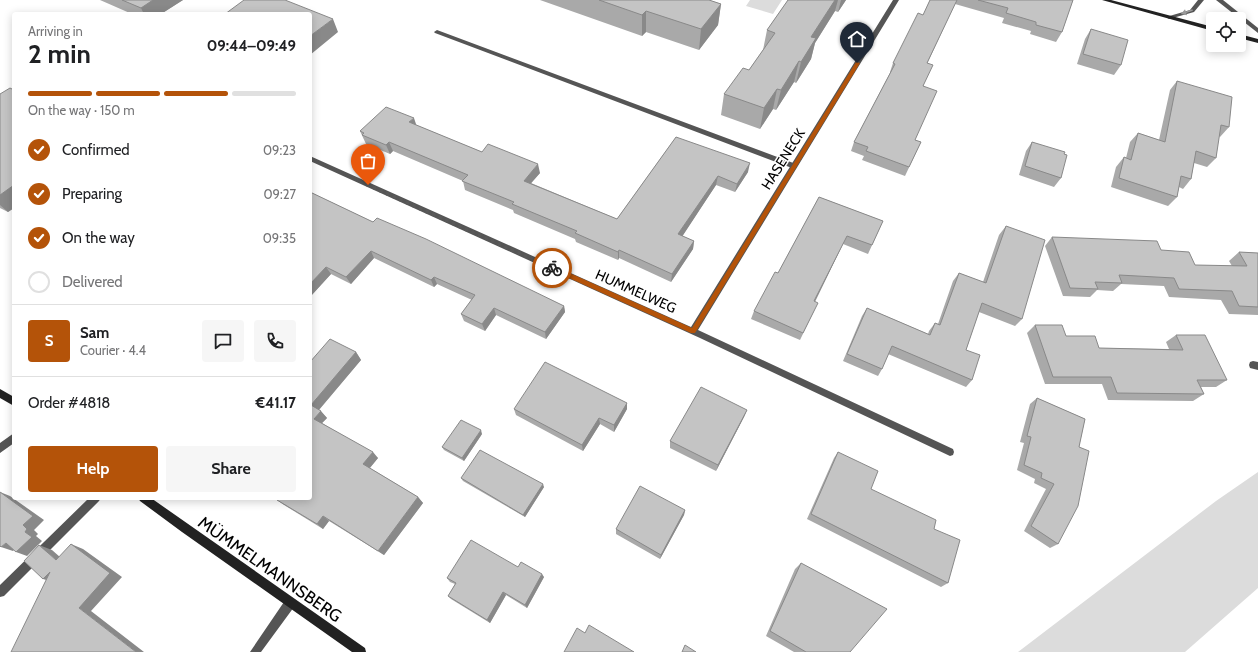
<!DOCTYPE html>
<html lang="en">
<head>
<meta charset="utf-8">
<style>
	:root { --surface:#fff; --page:#f6f6f6; --text:#202124; --muted:#757577; --line:#e0e0e0; --accent:#b45309 }
	body { margin:0; font-family:Cabin,sans-serif; background:var(--page); color:var(--text); height:100vh; display:flex; flex-direction:column; font-size:15px; white-space:nowrap }
	* { box-sizing:border-box; margin:0 }
	p { font-size:13px; color:var(--muted) }
	.icon { flex:none; width:22px; height:22px; fill:none; stroke:currentColor; stroke-width:2; stroke-linecap:round; stroke-linejoin:round }
	.map { position:relative; flex:1; overflow:hidden }
	.details { position:absolute; left:12px; top:12px; width:300px; height:488px; display:flex; flex-direction:column; background:var(--surface); border-radius:4px; box-shadow:0 2px 10px #0003 }
	.details>* { flex:none }
	.fabs { position:absolute; left:1206px; top:12px; display:grid; gap:8px }
	.fabs a { display:grid; place-items:center; width:40px; height:40px; border-radius:4px; background:var(--surface); box-shadow:0 2px 10px #0003; font-size:20px }
	.pin { position:absolute; display:grid; place-items:center; width:34px; height:34px; color:#fff; margin:-41px -17px; border-radius:50% 50% 50% 0; rotate:-45deg; box-shadow:0 0 4px #0007 }
	.pin .icon { rotate:45deg }
	.courier { position:absolute; display:grid; place-items:center; width:40px; height:40px; margin:-20px; border:3px solid #b45309; border-radius:50%; background:#fff; color:#222; box-shadow:0 1px 5px #0007 }
	.overview em { font-style:normal; font-weight:800 }
	.overview div { display:flex; flex-direction:column-reverse }
	.overview { display:flex; align-items:center; justify-content:space-between; height:68px; padding:0 16px }
	h1 { font-size:26px; font-weight:800; line-height:30px }
	.bar { display:grid; grid-template-columns:repeat(4,1fr); gap:6px 4px; align-content:center; height:48px; padding:0 16px }
	.bar i { height:5px; border-radius:3px; background:var(--line) }
	.bar .active { background:var(--accent) }
	.bar p { grid-column:span 4 }
	.line { display:flex; align-items:center; gap:10px; padding:0 16px; border-top:1px solid var(--line) }
	.line div { flex:1 }
	.round { display:grid; place-items:center; flex:none; width:42px; height:42px; border-radius:4px; background:var(--page) }
	ol { padding:0 16px; list-style:none }
	li { display:flex; align-items:center; gap:12px; height:44px }
	li p { margin-inline-start:auto }
	li .icon { padding:4px; border-radius:50%; background:var(--accent); color:#fff; stroke-width:4 }
	li:last-child { color:var(--muted) }
	li i { width:22px; height:22px; border:2px solid var(--line); border-radius:50% }
	.primary-button { display:flex; gap:8px; margin-top:auto; padding:8px 16px }
	.primary-button a { flex:1; height:46px; border-radius:4px; background:var(--accent); color:#fff; font-size:16px; font-weight:800; line-height:46px; text-align:center }
	.primary-button a+a { background:var(--page); color:var(--text) }
	.map>svg:first-child { display:block }
	.green { fill:#dcdcdc }
	.lines { fill:none; stroke-linecap:round; stroke-linejoin:round }
	.lane { fill:#555; fill-rule:evenodd }
	.street { fill:#555; fill-rule:evenodd }
	.secondary { fill:#222; fill-rule:evenodd }
	.wall { fill:#a9a9a9 }
	.shaded-wall { fill:#898989 }
	.building { fill:#c4c4c4; stroke:#898989 }
	.oneway { fill:#999 }
	.route { fill:#b45309 }
	.done { stroke:#595959; stroke-width:4; stroke-dasharray:0 7.2 }
	.labels { text-anchor:middle; stroke-width:3; stroke-linejoin:round; paint-order:stroke }
	.street-label { font-size:14px; fill:#000; stroke:#fff }
	.near-street-label { font-size:17px; fill:#000; stroke:#fff }
</style>
</head>
<body>
<div class="map">
<svg width="1258" height="652" viewBox="0 0 1258 652">
	<rect width="100%" height="100%" fill="#fff"/>
	<!-- green -->
	<path class="green" d="M750,0H782L773,14L746,6Z
		M1258,472V588L1185,652H1018L1216,501Z"/>
	<g class="lines">
		<!-- lane -->
		<path class="lane" d="M437,30L796,164L797,166L796,168H792L435,33L434,32Z
			M1253,361L1258,362V370L1250,368L1249,365L1250,362Z
			M14,433V443L0,453V443Z
			M89,498H101L99,501L4,596L0,597V585Z
			M290,598L294,599L295,603L294,607L261,652H250L286,599Z"/>
		<!-- street -->
		<path class="street" d="M893,0H899L698,330L953,449L954,452L953,455L950,456L700,338L310,161V156L691,327Z
			M1198,0H1204L1194,12L1169,19L1166,17L1190,10Z
			M1216,0H1223L1258,28V33Z"/>
		<!-- secondary -->
		<path class="secondary" d="M1102,0H1111L1213,27V31Z
			M1239,34L1258,39V43L1239,38Z
			M0,389L14,397V406L0,398Z
			M138,498H151L365,648L366,652H352L182,532L140,501Z"/>
	</g>
	<!-- wall -->
	<path class="wall" d="M100,0H183L161,14H132Z
		M540,0H709L721,4L718,25L699,50L646,32L642,36Z
		M788,0H846L838,12L835,11L815,43L811,59L796,83L794,82L776,110L773,109L760,129L721,115L724,94L749,70L763,50L767,30Z
		M930,0H1073L1062,32L1056,42L1030,34L1031,31L1002,23L1004,18L955,4L927,64L915,140L921,142L905,176L862,160L864,156L851,151L854,142L890,73V72L893,63L923,15Z
		M1091,29L1121,65L1114,75L1077,64L1085,39Z
		M1177,81L1229,127L1220,137L1219,136L1216,158L1207,167L1194,163L1191,179L1183,189L1179,187L1177,197L1168,206L1111,187L1116,167L1124,157L1126,158L1130,142L1138,133L1159,140L1170,90Z
		M14,90V208L8,212L0,208V94Z
		M416,125L482,152L540,173L531,183L617,219L676,137L748,172L735,192L716,185L682,236L694,241L693,249L671,282L619,258L618,260L576,242L575,239L514,213L513,210L465,190L463,181L393,151L390,154L366,144L360,131Z
		M1032,142L1061,178L1054,187L1019,175L1026,151Z
		M310,192L373,222L564,306L565,312L546,339L496,315L485,331L464,321L461,314L472,300L437,284L434,287L374,258L351,284L331,274L310,297Z
		M819,197L883,221L868,254L843,244L815,302L814,311L800,340L751,319L754,311L778,273Z
		M1006,226L1022,319L1015,326L979,312L966,350L972,380L966,387L888,354L882,369L878,376L843,361L862,316L867,308L928,334L929,331L935,323L938,324L953,281L959,273L983,282L999,235Z
		M1052,237L1161,250L1195,265L1232,266L1229,261L1239,252L1258,253V315L1229,314L1221,300L1169,297L1164,286L1121,284L1113,291L1097,290L1090,297L1063,296L1045,246Z
		M1035,325L1099,348L1169,349L1166,342L1176,335L1227,380L1216,387H1201L1204,394L1193,401L1108,400L1102,384H1045L1027,333Z
		M356,352L361,360L319,410L327,418L322,423L378,458L370,468L418,497L423,503L384,555L329,521L323,529L284,505L277,500L310,498V362Z
		M1037,398L1085,419L1058,544L1050,548L1024,531L1046,489L1034,483L1035,479L1017,470L1024,443L1020,442L1030,404Z
		M627,403V409L614,432L600,424L583,451L516,415L514,409Z
		M747,410L744,417L716,471L670,448V441Z
		M482,434L464,461L444,450L442,447Z
		M838,452L871,489L934,529L948,583L941,587L807,519L834,458Z
		M461,478L544,487L525,517L463,481Z
		M685,510L684,515L660,559L616,534V529Z
		M801,563L850,652H794L766,636L795,569Z
		M518,567L544,577L527,608L506,595L490,623L451,599L448,596L455,584L450,582L447,578Z"/>
	<!-- shaded-wall -->
	<path class="shaded-wall" d="M153,0H183L161,14H144L141,8Z
		M835,0H838L835,11L815,43L811,59L796,83L801,62L811,37Z
		M841,0H846L838,12Z
		M721,4L718,25L699,50L701,29Z
		M646,11V32L642,36V15Z
		M333,19L338,32L310,55V36Z
		M799,61L794,82L776,110L781,90Z
		M777,89L773,109L760,129L764,108Z
		M414,118L417,127L409,122Z
		M389,142L393,151L390,154L386,145Z
		M750,163L748,172L735,192L737,184Z
		M538,164L540,173L526,189L524,181Z
		M718,176L716,185L678,243V234Z
		M14,185V208L8,212L0,205V195Z
		M847,236L843,244L811,309L814,301Z
		M694,241L693,249L671,282L672,274Z
		M619,250V258L618,260V252Z
		M371,251L374,258L351,284L346,277Z
		M326,267L331,274L310,297V284Z
		M434,277L437,284L434,287L431,280Z
		M564,306L565,312L546,339L545,332Z
		M494,308L496,315L485,331L482,324Z
		M356,352L361,360L317,412L311,405Z
		M627,403V409L614,432V425Z
		M747,410L744,417L716,471L718,465Z
		M321,411L327,418L320,425L314,419Z
		M599,418L600,424L583,451L582,445Z
		M481,430L482,434L464,461L462,458Z
		M373,452L378,458L368,470L363,464Z
		M543,484L544,487L525,517L523,515Z
		M0,492L10,496L44,520L34,530L38,534L36,536L42,541L27,556L16,552L25,532L23,525Z
		M418,497L423,503L384,555L378,551Z
		M685,510L684,515L660,559L661,555Z
		M323,516L329,521L323,529L317,524Z
		M6,543L17,547L13,551L1,547Z
		M71,544L83,549L122,577L91,611L144,652H136L79,608Z
		M39,545L52,550L69,565L56,560Z
		M50,572L56,583L43,579Z
		M542,574L544,577L527,608L525,605Z
		M503,592L506,595L490,623L487,620Z"/>
	<!-- building -->
	<path class="building" d="M122,0H153L141,8Z
		M244,0H285L333,19L310,36V14H225Z
		M599,0H709L721,4L701,29L646,11L642,15Z
		M788,0H835L811,37L816,38L801,62L799,61L781,90L777,89L764,108L724,94L743,68L749,70L775,33L767,30Z
		M930,0H957L927,63L933,65L923,86L937,91L915,140L921,142L909,167L866,151L868,147L854,142L895,64L893,63L918,13L923,15Z
		M978,0H1073L1062,32L1036,25V22L1006,13L1008,8Z
		M1091,29L1128,40L1121,65L1083,54Z
		M1177,81L1232,97L1229,127L1221,125L1216,158L1196,151L1191,179L1181,176L1177,197L1119,178L1124,157L1131,160L1138,133L1165,142Z
		M10,88L14,90V185L0,195V94Z
		M386,107L414,118L409,122L482,152L488,144L538,164L524,181L617,219L676,137L750,163L737,184L718,176L678,234L694,241L672,274L619,250L618,252L575,233L577,231L512,204L514,202L462,181L468,175L389,142L386,145L362,135L364,133L360,131Z
		M1032,142L1065,152L1064,154L1067,155L1061,178L1025,166Z
		M310,192L373,222L377,218L426,239L564,306L545,332L494,308L482,324L461,314L475,295L434,277L431,280L371,251L346,277L326,267L310,284Z
		M819,197L883,221L872,245L847,236L814,301L818,303L803,333L754,311L775,272L778,273Z
		M1006,226L1045,240L1022,319L982,303L966,350L980,355L972,380L892,346L882,369L847,354L867,308L930,335L935,323L940,325L959,273L986,283Z
		M1052,237L1157,241L1161,250L1189,252L1195,265L1247,266L1239,252L1258,253V307L1239,306L1232,291L1179,289L1174,278L1119,275L1122,283L1095,282L1098,289L1070,288Z
		M1035,325H1062L1066,336H1095L1099,348L1183,350L1176,335H1205L1227,380H1197L1204,394L1117,393L1111,377H1053Z
		M330,339L356,352L311,405L321,411L314,419L373,452L363,464L418,497L378,551L323,516L317,524L277,500L278,498H310V362Z
		M545,362L627,403L614,425L599,418L582,445L514,409Z
		M701,387L747,410L718,465L670,441Z
		M1037,398L1085,419L1079,447L1089,451L1078,506L1058,544L1031,526L1054,484L1041,478L1042,473L1024,465L1031,437L1027,436Z
		M461,420L481,430L462,458L442,447Z
		M480,450L543,484L523,515L461,478Z
		M838,452L878,471L871,489L936,520L934,529L960,540L948,583L811,514Z
		M640,486L685,510L661,555L616,529Z
		M0,492L33,516L23,525L27,529L25,532L32,537L16,552L6,543L1,547L0,546Z
		M471,540L518,567L521,562L542,574L525,605L503,592L487,620L448,596L456,583L447,578Z
		M71,544L110,573L79,608L136,652H11L50,572L43,579L24,561L39,545L56,560Z
		M801,563L887,609L850,652H806L770,631Z
		M589,625L634,652H564L577,628L585,633Z
		M685,645L696,652H682Z"/>
	<!-- one-way arrows -->
	<defs><path id="oneway-solid" d="M-6-.8H1V-3.2L6.5 0L1 3.2V.8H-6Z"/></defs>
	<use class="oneway" href="#oneway-solid" transform="translate(1187 12) rotate(161)"/>
	<!-- route -->
	<path class="route" d="M856,62L860,63L695,333H691L549,269V266H554L692,328Z"/>
	<g class="lines">
		<!-- done -->
		<path class="done" d="M368,185L552,268"/>
	</g>
	<g class="labels">
		<!-- street labels -->
		<g class="street-label">
			<text transform="translate(783 159) rotate(-58)" y="5">HASENECK</text>
			<text transform="translate(636 291) rotate(24)" y="5">HUMMELWEG</text>
		</g>
		<!-- near-street labels -->
		<g class="near-street-label">
			<text transform="translate(270 569) rotate(35)" y="6">MÜMMELMANNSBERG</text>
		</g>
	</g>
</svg>
<div class="fabs">
<a><svg class="icon" aria-label="locate" viewBox="0 0 24 24"><circle cx="12" cy="12" r="6"/><path d="M12 2v4M12 18v4M2 12h4M18 12h4"/></svg></a>
</div>
<div class="pin" style="left:368px;top:185px;background:#ea580c"><svg class="icon" aria-label="bag" viewBox="0 0 24 24"><path d="M5 8h14l-1 12H6zM9 8a3 3 0 0 1 6 0"/></svg></div>
<div class="pin" style="left:857px;top:63px;background:#1f2937"><svg class="icon" aria-label="home" viewBox="0 0 24 24"><path d="M3 11l9-7 9 7M6 9v11h12V9"/></svg></div>
<div class="courier" style="left:552px;top:268px"><svg class="icon" aria-label="bike" viewBox="0 0 24 24"><circle cx="6" cy="16" r="4"/><circle cx="18" cy="16" r="4"/><path d="M6 16l4-8h5l3 8M10 8l3 8H6M13 5h3"/></svg></div>
<section class="details">
<div class="overview"><div><h1>2 min</h1><p>Arriving in</p></div><em>09:44–09:49</em></div>
<div class="bar"><i class="active"></i><i class="active"></i><i class="active"></i><i></i><p>On the way · 150 m</p></div>
<ol>
<li><svg class="icon" aria-label="check" viewBox="0 0 24 24"><path d="M5 12l5 5 9-10"/></svg>Confirmed<p>09:23</p></li>
<li><svg class="icon" aria-label="check" viewBox="0 0 24 24"><path d="M5 12l5 5 9-10"/></svg>Preparing<p>09:27</p></li>
<li><svg class="icon" aria-label="check" viewBox="0 0 24 24"><path d="M5 12l5 5 9-10"/></svg>On the way<p>09:35</p></li>
<li><i></i>Delivered</li>
</ol>
<div class="line" style="height:72px"><b class="round" style="background:var(--accent);color:#fff">S</b><div><b>Sam</b><p>Courier · 4.4</p></div><a class="round"><svg class="icon" aria-label="chat" viewBox="0 0 24 24"><path d="M4 5h16v11H9l-5 4z"/></svg></a><a class="round"><svg class="icon" aria-label="phone" viewBox="0 0 24 24"><path d="M5 4h4l2 5-3 2q2 4 5 5l2-3 5 2v4C11 20 4 13 5 4z"/></svg></a></div>
<div class="line" style="height:52px"><div>Order #4818</div><b>€41.17</b></div>
<div class="primary-button"><a>Help</a><a>Share</a></div>
</section>
</div>
</body>
</html>
